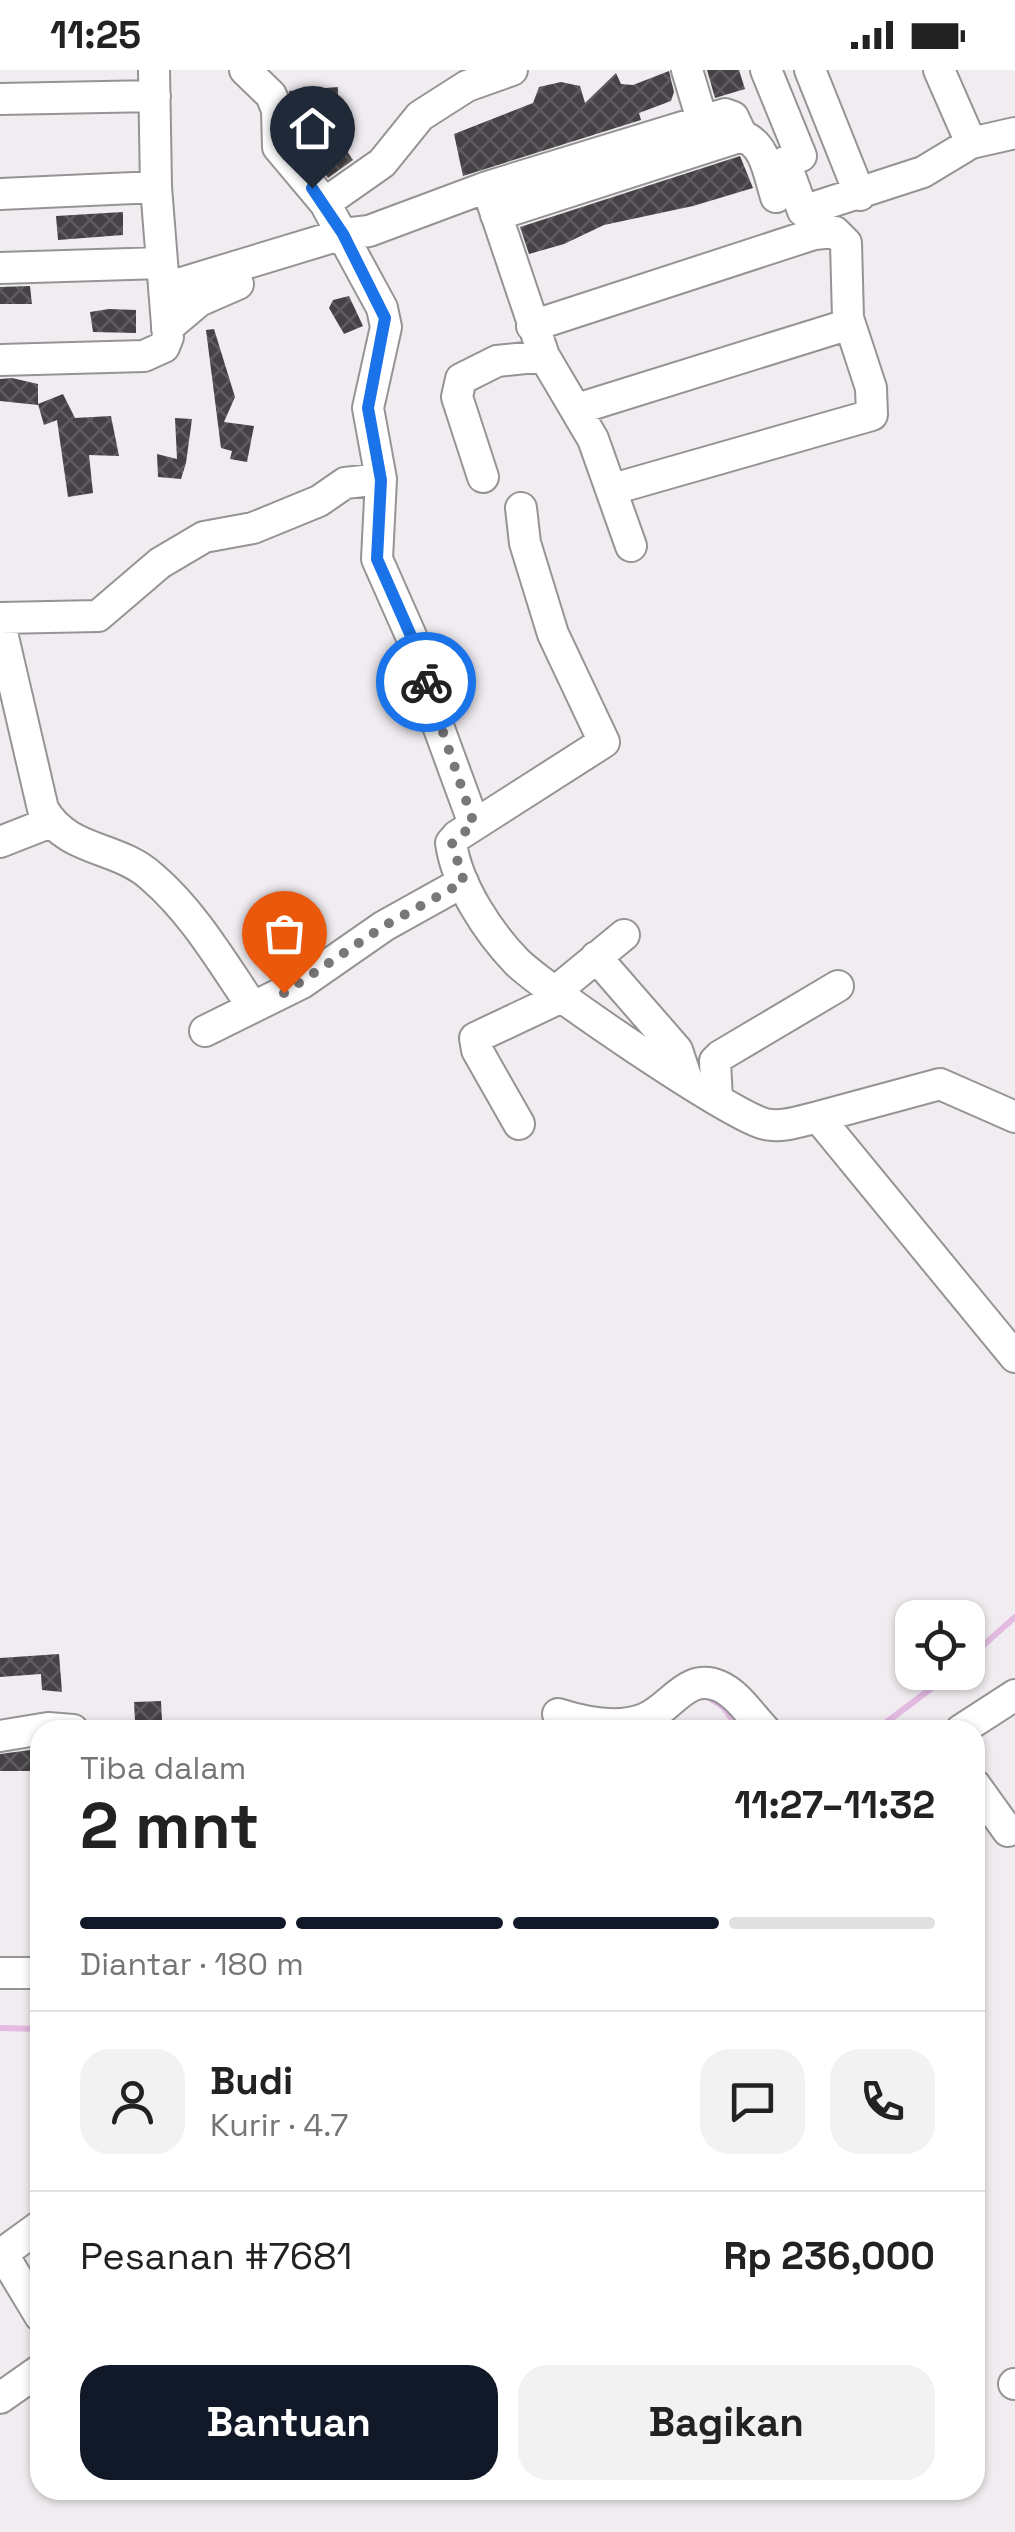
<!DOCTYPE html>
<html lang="id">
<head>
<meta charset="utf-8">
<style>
	:root { --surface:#fff; --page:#f2f2f2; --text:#222; --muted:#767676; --line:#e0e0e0; --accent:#111827 }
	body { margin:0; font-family:"Space Grotesk",sans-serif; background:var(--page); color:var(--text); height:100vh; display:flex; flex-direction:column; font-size:38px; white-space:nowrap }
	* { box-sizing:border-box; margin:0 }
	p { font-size:32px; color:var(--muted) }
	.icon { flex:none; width:55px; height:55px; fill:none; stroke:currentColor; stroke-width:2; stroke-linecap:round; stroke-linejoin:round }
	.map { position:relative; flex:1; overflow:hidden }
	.sheet { position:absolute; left:30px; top:1650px; width:955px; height:780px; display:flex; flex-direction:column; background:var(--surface); border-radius:30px; box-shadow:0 2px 8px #0004 }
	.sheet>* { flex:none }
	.tools { position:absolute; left:895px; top:1530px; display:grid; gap:20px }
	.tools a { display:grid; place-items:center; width:90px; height:90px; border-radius:20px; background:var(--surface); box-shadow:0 2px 8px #0004; font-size:50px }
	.pin { position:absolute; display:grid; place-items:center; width:85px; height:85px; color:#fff; margin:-102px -42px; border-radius:50% 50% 50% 0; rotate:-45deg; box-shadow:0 0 10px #0007 }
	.pin .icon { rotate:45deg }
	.courier { position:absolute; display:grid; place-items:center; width:100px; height:100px; margin:-50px; border:8px solid #1a73e8; border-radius:50%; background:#fff; color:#222; box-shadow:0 2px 12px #0007 }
	.headline em { font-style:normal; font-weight:700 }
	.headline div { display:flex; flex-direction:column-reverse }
	.headline { display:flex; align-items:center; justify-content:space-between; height:170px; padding:0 50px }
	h1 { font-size:65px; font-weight:700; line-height:75px }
	.bar { display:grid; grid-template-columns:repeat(4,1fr); gap:15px 10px; align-content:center; height:120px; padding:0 50px }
	.bar i { height:12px; border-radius:8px; background:var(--line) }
	.bar .current { background:var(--accent) }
	.bar p { grid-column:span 4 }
	.line { display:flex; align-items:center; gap:25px; padding:0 50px; border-top:2px solid var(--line) }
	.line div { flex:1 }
	.round { display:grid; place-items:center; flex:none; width:105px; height:105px; border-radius:30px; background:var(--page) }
	.action { display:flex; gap:20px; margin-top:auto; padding:20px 50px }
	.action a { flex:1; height:115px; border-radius:30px; background:var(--accent); color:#fff; font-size:40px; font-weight:700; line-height:115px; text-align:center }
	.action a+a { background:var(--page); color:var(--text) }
	.status { display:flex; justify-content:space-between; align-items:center; height:70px; padding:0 50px; background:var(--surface); direction:ltr }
	.status svg { height:28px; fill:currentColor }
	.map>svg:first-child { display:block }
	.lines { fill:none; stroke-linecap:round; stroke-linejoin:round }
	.stream { stroke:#e3bae1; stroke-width:6 }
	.building { fill:url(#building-cross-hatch) }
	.minor-casing { stroke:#969396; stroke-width:34 }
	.minor { stroke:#fff; stroke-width:30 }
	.done { stroke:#7a777a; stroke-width:10; stroke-dasharray:0 18 }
	.route { stroke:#1a73e8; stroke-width:12 }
</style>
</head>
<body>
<div class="status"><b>11:25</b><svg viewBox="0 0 49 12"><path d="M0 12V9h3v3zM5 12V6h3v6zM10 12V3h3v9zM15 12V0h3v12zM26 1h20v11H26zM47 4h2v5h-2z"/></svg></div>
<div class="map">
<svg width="1015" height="2462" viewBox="0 0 1015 2462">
	<defs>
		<pattern id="building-cross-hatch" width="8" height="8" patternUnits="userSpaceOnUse" patternTransform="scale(2.5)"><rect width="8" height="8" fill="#454245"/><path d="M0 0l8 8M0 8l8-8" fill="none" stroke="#5e5c5e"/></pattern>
	</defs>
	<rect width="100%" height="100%" fill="#f0ecf0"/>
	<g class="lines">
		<!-- stream -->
		<path class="stream" d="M968,1589L1015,1547
			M708,1627L723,1637L740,1660
			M876,1660L953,1602
			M0,1958L40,1959"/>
	</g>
	<!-- building -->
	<path class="building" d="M707,0H739L745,19L715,28Z
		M669,1L674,22L671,31L639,43L641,50L463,106L454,64L533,33L539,17L561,12L580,16L585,33L616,3L621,14L633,15Z
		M338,17V44H322L353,90L328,108L310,86L331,68L297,71L289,21Z
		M740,86L753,118L693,136L604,155L564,174L529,184L520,157Z
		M123,142V165L58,170L56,146Z
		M30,216L32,234H0V217Z
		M349,226L363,256L344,264L329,238L333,230Z
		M109,239L136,240V263L93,262L90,242Z
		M214,259L235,327L224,352L254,356L247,392L230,389L232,381L221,378L206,260Z
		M12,308L38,314V335L0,331V309Z
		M63,324L75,348L111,346L119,386L89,385L93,423L68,427L57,350L44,355L38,334Z
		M175,348L192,349L186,393L181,409L158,407L157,384L177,389Z
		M59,1584L62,1622L42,1620L41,1604L0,1607V1588Z
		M161,1631L162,1650L135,1651L134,1632Z
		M30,1680V1701H0V1684Z"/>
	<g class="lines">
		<!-- minor casing -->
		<g class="minor-casing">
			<path id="minor" d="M245,0L271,25L277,40L278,77L325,133L382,238L386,257L368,338L381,409L377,489L419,584L433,642L474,754
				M687,0L702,50
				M766,0L801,86L785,92L803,141L923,102L971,73L1015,63
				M810,0L860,125
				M939,0L971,73
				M0,29L155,26
				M0,124L156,117
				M325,133L382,93L420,46L467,16L512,0
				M496,145L742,66C766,74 769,106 776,127
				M0,198L162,193
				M165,218L343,164L369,161L487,117
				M532,256L814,164L835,162L846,173L848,248L871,318L872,345L613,419
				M167,258L199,231L238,214
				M0,290L144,286L164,277L168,267L156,117L154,0
				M577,339L850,254
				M483,407L457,327L461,309L497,291L544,286
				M521,438L525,473L553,564L604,672L457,766L451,773C457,815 488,862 517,892C546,920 731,1046 765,1054C782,1058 801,1051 818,1047L1015,1287
				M631,476L593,369L544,286L487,117L725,44L733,47L742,66
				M0,548L98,546L160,493L204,467L253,458L319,431L345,413L381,409
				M0,554L43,739C68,783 117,775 152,807C193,842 222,892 252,936
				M0,772L51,752
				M596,887L677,980L687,1010
				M556,921L624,865
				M205,961L302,913L384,856L463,812
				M717,1030L715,991L720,986L838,916
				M818,1047L940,1014L1015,1047
				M519,1054L477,980L475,968L564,926
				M558,1644C583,1652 618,1659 644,1649C671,1639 686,1602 719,1616C738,1624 751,1646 765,1660
				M961,1660L1015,1625
				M0,1666L48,1658L73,1660
				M975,1715L1008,1761
				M0,1903H40
				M2,2183L40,2246
				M0,2185L40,2156
				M1014,2314H1015
				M0,2328L40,2300"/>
		</g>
		<!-- minor -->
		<use href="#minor" class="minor"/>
	</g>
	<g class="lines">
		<!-- done -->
		<path class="done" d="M284,923L384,856L464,812L452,773L474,754L426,612"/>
		<!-- route -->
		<path class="route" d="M312,118L343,164L385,248L368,338L381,410L377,489L419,584L426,612"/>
	</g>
</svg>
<div class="tools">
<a><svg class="icon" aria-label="locate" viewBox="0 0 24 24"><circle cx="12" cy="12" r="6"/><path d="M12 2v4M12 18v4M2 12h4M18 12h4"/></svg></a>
</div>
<div class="pin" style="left:284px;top:923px;background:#ea580c"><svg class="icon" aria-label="bag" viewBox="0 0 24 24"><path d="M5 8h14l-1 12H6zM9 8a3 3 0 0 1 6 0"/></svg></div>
<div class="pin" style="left:312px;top:118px;background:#1f2937"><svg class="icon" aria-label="home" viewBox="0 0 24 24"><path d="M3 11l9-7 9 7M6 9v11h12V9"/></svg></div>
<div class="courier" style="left:426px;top:612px"><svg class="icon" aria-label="bike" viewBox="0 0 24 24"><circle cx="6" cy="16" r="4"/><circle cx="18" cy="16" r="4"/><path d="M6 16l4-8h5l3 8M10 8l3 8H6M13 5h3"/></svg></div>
<section class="sheet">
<div class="headline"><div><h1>2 mnt</h1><p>Tiba dalam</p></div><em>11:27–11:32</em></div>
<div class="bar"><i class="current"></i><i class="current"></i><i class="current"></i><i></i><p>Diantar · 180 m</p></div>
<div class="line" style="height:180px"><a class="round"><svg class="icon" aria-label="person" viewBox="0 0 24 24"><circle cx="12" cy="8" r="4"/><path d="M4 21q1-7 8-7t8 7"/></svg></a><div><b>Budi</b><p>Kurir · 4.7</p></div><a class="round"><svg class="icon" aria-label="chat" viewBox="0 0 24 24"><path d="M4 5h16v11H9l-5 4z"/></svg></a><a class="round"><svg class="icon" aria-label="phone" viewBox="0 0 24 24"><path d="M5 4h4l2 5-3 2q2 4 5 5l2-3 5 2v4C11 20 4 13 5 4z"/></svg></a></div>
<div class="line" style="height:130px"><div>Pesanan #7681</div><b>Rp 236,000</b></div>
<div class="action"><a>Bantuan</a><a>Bagikan</a></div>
</section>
</div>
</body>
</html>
